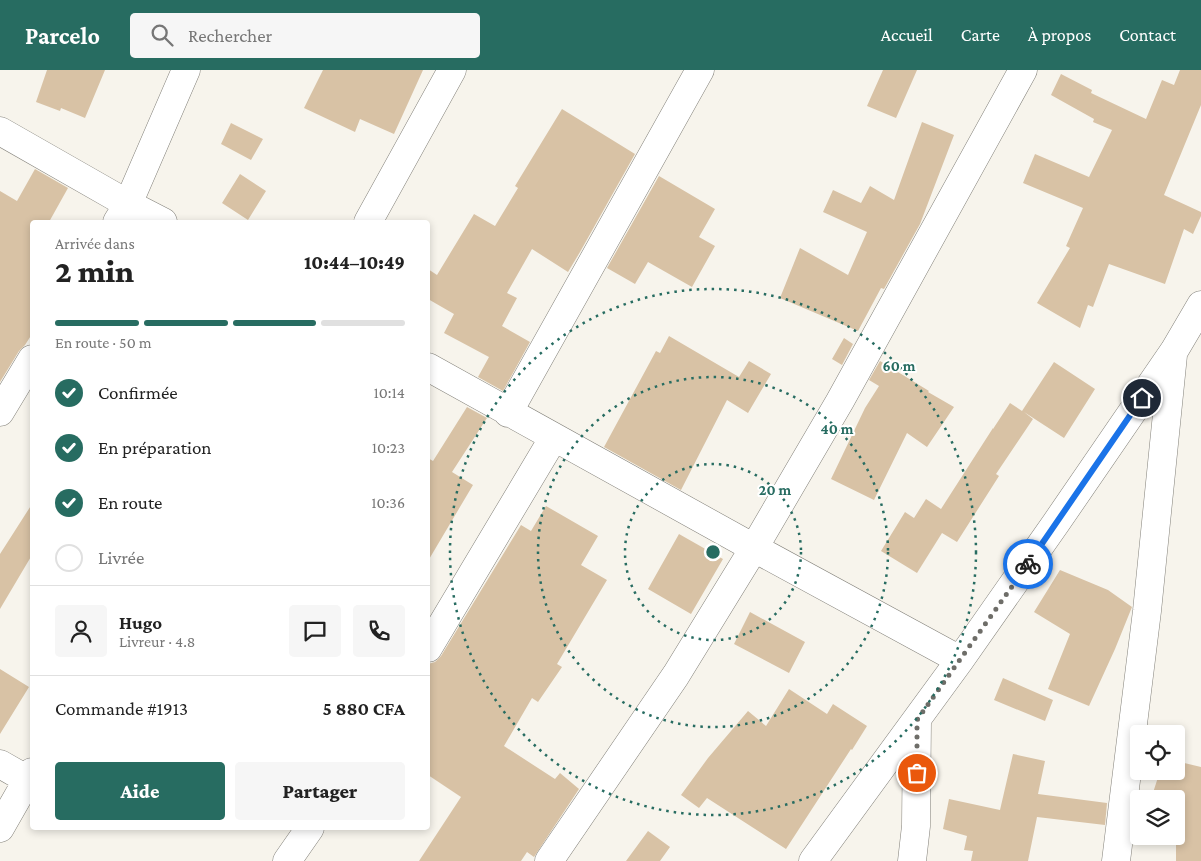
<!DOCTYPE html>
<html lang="fr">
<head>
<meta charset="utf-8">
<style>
	:root { --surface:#fff; --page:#f6f6f6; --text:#222; --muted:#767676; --line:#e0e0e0; --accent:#276c61 }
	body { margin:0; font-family:"Crimson Pro",serif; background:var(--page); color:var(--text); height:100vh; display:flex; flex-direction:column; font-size:19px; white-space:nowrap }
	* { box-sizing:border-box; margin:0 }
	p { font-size:16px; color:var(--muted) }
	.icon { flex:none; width:28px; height:28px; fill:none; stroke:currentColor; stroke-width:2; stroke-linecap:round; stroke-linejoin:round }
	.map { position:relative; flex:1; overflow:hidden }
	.details { position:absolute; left:30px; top:150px; width:400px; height:610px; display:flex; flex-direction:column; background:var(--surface); border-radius:5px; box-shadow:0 2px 8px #0003 }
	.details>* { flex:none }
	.tools { position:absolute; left:1130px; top:655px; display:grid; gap:10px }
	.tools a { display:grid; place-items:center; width:55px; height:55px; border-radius:5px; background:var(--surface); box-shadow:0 2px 8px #0003; font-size:25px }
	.pin { position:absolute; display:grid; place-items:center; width:42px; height:42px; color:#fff; margin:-21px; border:2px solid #fff; border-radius:50%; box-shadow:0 1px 5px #0007 }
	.courier { position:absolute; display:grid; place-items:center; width:50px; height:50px; margin:-25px; border:4px solid #1a73e8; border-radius:50%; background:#fff; color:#222; box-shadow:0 1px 6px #0007 }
	.headline em { font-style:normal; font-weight:800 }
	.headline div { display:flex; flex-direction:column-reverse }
	.headline { display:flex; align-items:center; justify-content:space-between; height:85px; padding:0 25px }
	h1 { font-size:32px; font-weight:800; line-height:38px }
	.bar { display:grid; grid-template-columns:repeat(4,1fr); gap:8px 5px; align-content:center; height:60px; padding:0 25px }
	.bar i { height:6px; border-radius:4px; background:var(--line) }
	.bar .on { background:var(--accent) }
	.bar p { grid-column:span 4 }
	.line { display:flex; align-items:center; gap:12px; padding:0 25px; border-top:1px solid var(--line) }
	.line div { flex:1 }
	.round { display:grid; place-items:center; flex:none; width:52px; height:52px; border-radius:5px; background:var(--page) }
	ol { padding:0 25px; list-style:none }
	li { display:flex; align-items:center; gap:15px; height:55px }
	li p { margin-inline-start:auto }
	li .icon { padding:5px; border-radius:50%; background:var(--accent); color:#fff; stroke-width:4 }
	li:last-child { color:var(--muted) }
	li i { width:28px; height:28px; border:2px solid var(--line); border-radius:50% }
	.action { display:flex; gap:10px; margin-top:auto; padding:10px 25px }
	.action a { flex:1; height:58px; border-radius:5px; background:var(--accent); color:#fff; font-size:20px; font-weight:800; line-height:58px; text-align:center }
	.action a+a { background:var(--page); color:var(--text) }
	header { display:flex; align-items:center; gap:30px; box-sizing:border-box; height:70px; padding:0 25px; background:var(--accent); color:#fff }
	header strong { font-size:24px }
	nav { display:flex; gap:28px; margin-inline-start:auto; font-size:18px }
	.search { width:350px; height:45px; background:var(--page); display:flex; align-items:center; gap:12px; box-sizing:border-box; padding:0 18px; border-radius:5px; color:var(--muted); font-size:19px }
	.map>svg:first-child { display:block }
	.building { fill:#d8c2a5 }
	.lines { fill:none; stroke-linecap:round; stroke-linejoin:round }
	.minor-casing { stroke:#83817a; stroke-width:29 }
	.minor { stroke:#fff; stroke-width:28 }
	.done { stroke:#6e6d68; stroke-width:5; stroke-dasharray:0 9 }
	.route { stroke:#1a73e8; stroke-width:6 }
	.ring { fill:none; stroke:#276c61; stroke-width:2.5; stroke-dasharray:2.5 5 }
	.centre { fill:#276c61; stroke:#fff; stroke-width:2.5 }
	.ring-label { font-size:15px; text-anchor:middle; font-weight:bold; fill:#276c61; stroke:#fff; stroke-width:4; stroke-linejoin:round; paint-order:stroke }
</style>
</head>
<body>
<header>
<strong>Parcelo</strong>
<div class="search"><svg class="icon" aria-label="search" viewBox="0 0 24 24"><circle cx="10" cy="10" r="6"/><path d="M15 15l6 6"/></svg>Rechercher</div>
<nav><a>Accueil</a><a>Carte</a><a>À propos</a><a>Contact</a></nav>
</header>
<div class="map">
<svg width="1201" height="791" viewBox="0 0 1201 791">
	<rect width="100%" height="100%" fill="#f7f4ec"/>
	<!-- building -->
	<path class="building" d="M47,0H105L85,48L61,38L60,41L36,32Z
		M323,0H423L394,64L360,49L355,62L304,38Z
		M883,0H917L896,48L867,36Z
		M1180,0H1201V35L1164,125L1201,142V146L1193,164L1184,159L1165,214L1109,194L1093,237L1088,235L1080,258L1037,233L1070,178L1066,176L1083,138L1023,113L1035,84L1089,107L1112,60L1093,52L1094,49L1051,25L1061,4L1092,20L1091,23L1146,49L1162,10L1174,15Z
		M562,39L635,84L580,182L568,202L532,179L507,223L517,228L502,256L530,272L503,321L478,307L489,287L444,263L454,244L428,229V199L437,205L474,144L495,156L518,118L515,116Z
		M922,52L954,65L920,154L884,219L881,218L858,261L780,228L800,178L848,205L867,162L823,142L833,120L861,133L870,116L894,130Z
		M231,53L263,69L251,90L221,74Z
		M35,99L68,118L49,152H32V264L25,275L19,281L0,312V121L17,131Z
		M240,104L266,121L248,150L222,133Z
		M659,106L715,139L699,167L715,176L692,217L648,192L635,214L607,198Z
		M669,266L739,307L749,291L771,304L748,343L727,330L681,420L604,377L656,281L660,283Z
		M844,268L853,274L842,295L832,289Z
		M880,291L929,321L928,322L954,337L927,377L907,363L874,430L831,409L865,338L879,316L869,310Z
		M1054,292L1095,319L1064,368L1024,342L1033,349L996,404L999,406L957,472L942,463L917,503L881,481L905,442L914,448L926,429L941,439L993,358V359L1010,333L1022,341Z
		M467,337L487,348L452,402L473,415L428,491V388L433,391Z
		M32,434V485L0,539V484Z
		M546,436L598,466L581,495L607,510L557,594L562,597L538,632L532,628L504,676L555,709L560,703L579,719L534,787L527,782L521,791H419L461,727L428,705V594L435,592L441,586L521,455L531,461Z
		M679,464L723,489L691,544L648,519Z
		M1060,500L1108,520L1132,537L1115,579L1089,636L1048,619L1070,564L1034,542Z
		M750,542L805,572L789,603L734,574Z
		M0,599L29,617L0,664Z
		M1003,608L1053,630L1045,651L994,630Z
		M789,619L827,644L833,634L867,656L852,680L851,679L786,779L707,728L699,738L681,725L708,688L748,641L766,656Z
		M1013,684L1045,691L1038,724L1107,733L1105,755L1037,747L1028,791H971L973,781L964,780L967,766L943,759L949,729L1000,740Z
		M1176,691L1201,697V791H1176V729H1151L1160,701H1176Z
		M648,761L670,777L660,791H626Z"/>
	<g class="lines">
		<!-- minor casing -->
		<g class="minor-casing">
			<path id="minor" d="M0,61L128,134L163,152
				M117,152L128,134L186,0
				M368,152L452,0
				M428,297L754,478L960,590
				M0,342L32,289
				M508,343L700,0
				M428,578L554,367
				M0,694L28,710
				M0,758L32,702
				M287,791L310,758
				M549,791L676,605L754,478L840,331L1023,0
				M813,791L960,590L1056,453L1174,281L1201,235
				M912,791L916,756L917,650
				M1116,791L1147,541L1173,285"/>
		</g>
		<!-- minor -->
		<use href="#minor" class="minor"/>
	</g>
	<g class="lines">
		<!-- done -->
		<path class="done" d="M917,703V650L1028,494"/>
		<!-- route -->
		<path class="route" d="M1028,494L1142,328"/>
	</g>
	<!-- distance rings -->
	<g class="ring">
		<circle cx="713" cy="482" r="88"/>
		<circle cx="713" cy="482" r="175"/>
		<circle cx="713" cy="482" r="263"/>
	</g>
	<circle cx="713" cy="482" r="8" class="centre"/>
	<g class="ring-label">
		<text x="899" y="301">60 m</text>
		<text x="837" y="364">40 m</text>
		<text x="775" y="425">20 m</text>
	</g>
</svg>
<div class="tools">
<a><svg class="icon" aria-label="locate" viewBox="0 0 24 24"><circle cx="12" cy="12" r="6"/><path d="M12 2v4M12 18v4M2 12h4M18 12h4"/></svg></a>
<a><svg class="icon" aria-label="layers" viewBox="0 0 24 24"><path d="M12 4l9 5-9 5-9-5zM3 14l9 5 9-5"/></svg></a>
</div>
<div class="pin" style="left:917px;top:703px;background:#ea580c"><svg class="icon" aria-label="bag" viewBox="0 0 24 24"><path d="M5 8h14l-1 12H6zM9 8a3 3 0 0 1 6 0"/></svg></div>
<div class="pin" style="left:1142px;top:328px;background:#1f2937"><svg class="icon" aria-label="home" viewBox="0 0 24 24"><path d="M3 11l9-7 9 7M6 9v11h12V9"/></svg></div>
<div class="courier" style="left:1028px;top:494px"><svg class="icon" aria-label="bike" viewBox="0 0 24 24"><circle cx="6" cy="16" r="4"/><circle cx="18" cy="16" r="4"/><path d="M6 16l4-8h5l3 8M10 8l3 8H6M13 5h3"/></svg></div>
<section class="details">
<div class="headline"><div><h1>2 min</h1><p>Arrivée dans</p></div><em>10:44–10:49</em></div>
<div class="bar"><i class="on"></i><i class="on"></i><i class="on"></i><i></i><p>En route · 50 m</p></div>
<ol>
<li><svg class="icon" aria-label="check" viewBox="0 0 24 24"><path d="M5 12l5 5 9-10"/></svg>Confirmée<p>10:14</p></li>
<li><svg class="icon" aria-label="check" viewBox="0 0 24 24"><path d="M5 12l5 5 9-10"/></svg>En préparation<p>10:23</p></li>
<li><svg class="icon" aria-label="check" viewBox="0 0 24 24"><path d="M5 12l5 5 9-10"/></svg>En route<p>10:36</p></li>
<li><i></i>Livrée</li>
</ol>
<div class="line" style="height:90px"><a class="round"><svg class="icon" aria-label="person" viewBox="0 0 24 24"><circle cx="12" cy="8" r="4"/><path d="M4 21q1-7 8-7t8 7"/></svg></a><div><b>Hugo</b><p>Livreur · 4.8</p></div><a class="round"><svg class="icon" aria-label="chat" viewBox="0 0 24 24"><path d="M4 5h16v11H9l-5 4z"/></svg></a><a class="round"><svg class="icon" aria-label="phone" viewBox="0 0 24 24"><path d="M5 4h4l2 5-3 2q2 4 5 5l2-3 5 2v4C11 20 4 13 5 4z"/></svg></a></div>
<div class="line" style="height:65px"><div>Commande #1913</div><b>5 880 CFA</b></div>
<div class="action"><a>Aide</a><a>Partager</a></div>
</section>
</div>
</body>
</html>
